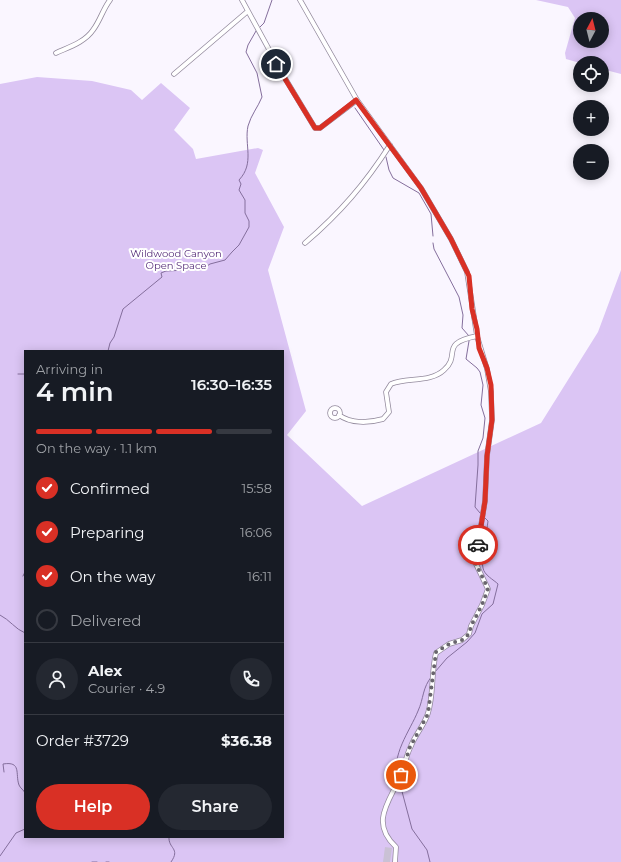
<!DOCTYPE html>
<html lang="en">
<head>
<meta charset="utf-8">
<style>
	:root { --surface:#171b24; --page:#242831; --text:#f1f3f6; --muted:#9ea1a6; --line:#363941; --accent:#d93025 }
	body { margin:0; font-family:Montserrat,sans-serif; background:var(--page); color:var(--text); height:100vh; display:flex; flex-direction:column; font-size:15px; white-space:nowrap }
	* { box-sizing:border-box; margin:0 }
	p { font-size:13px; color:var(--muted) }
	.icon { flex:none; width:22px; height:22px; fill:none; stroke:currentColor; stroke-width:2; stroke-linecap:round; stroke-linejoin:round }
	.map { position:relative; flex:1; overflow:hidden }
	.details { position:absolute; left:24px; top:350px; width:260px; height:488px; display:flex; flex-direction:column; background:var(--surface); border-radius:0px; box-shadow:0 2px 10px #0003 }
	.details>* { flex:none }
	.needle { width:26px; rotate:7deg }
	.buttons { position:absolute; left:573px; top:12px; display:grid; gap:8px }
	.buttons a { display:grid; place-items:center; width:36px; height:36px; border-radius:50%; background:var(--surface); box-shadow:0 2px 10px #0003; font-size:20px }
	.pin { position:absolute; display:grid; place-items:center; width:34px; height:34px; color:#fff; margin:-17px; border:2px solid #fff; border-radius:50%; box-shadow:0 1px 4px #0007 }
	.courier { position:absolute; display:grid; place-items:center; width:40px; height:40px; margin:-20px; border:3px solid #d93025; border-radius:50%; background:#fff; color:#222; box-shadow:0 1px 5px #0007 }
	.headline em { font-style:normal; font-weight:600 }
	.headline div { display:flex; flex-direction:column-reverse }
	.headline { display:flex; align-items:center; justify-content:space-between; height:68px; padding:0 12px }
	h1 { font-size:26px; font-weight:600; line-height:30px }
	.bar { display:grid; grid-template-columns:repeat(4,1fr); gap:6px 4px; align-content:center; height:48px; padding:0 12px }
	.bar i { height:5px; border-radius:3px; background:var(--line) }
	.bar .active { background:var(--accent) }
	.bar p { grid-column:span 4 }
	.line { display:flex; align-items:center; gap:10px; padding:0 12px; border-top:1px solid var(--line) }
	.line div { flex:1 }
	.round { display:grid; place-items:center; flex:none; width:42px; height:42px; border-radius:21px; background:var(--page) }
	ol { padding:0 12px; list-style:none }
	li { display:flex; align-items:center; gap:12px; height:44px }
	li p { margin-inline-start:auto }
	li .icon { padding:4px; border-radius:50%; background:var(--accent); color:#fff; stroke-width:4 }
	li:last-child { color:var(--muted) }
	li i { width:22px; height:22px; border:2px solid var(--line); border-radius:50% }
	.button { display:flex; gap:8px; margin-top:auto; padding:8px 12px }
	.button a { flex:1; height:46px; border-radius:24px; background:var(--accent); color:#fff; font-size:16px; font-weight:600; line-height:46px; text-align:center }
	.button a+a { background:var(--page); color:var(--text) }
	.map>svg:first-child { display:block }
	.green { fill:#dbc5f4; fill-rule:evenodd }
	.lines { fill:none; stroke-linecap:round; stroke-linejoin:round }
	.stream { stroke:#846e9c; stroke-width:1 }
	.building { fill:#cac1d5 }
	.minor-casing { stroke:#938a9d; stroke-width:5.5 }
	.minor { stroke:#fff; stroke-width:4 }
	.done { stroke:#69656d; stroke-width:4; stroke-dasharray:0 7.2 }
	.route { stroke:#d93025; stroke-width:5 }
	.labels { text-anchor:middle; stroke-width:4; stroke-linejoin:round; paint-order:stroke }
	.park-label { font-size:10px; fill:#562e79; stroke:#fff }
</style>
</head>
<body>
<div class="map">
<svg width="621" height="862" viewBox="0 0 621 862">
	<rect width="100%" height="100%" fill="#faf6ff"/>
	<!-- green -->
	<path class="green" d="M536,0H621V74L602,69V63H580L566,59L565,53L575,18L568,7ZM580,19H602V41H580Z
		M37,77L92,81L131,90L142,100L161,83L190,108L174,130L193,149L196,159L258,148L263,150L255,173L284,227L268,270L306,411L287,435L362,506L541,423L598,332L621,270V862H0V84ZM25,351H283V837H25Z"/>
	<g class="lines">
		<!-- stream -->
		<path class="stream" d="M260,27L264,23L272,0
			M355,108L384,150
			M386,157L389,170L393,178L419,193L431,214L433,236
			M433,243L434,249L459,297L463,315L462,328L469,336
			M469,341L466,359L477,368L480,372L483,385L481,405L485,418L483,438L478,451V465L475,507L480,513
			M108,351L110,343L114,337L123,309L162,277L161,273L166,271L187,270L204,268L210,264L225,260L232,252L239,245L249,227V221L245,213V200L239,190L241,184L239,180C255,163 244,145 248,126C251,115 258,107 262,97L257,73L246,52L248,45L256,31
			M18,374H25
			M23,576L25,572
			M0,615C10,620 15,629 25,633
			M435,672L447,658L467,642L475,633L482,614L493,604L498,584C494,580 484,575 483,568C480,559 487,532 488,521L485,518
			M4,772L3,764C22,761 15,774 19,785C20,788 24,790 25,793
			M398,779C390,756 410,731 418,711C424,698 422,688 432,676
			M400,784L412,829L427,850L430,862
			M169,837C168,849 181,848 171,862
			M0,856L16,833L25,829
			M92,862H97
			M106,862H109"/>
	</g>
	<!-- building -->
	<path class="building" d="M385,847L392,848L390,862H383Z"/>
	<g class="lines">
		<!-- minor casing -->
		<g class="minor-casing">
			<path id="minor" d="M242,0L283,75L315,128H320L357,100
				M300,0L357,100L421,188L451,239L467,272L477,336L487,369L491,392L492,420L487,456L485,501L475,562L488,589L482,605L471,626L469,634L462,640L449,644L436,653C431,672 434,694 428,713C425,724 415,735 411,746C406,755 405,766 401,775C390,801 369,822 396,847L395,862
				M56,53C69,47 85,42 93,30C100,21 103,9 110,0
				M174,74L248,11
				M305,243C340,213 365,184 390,145
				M330 413a5 5 0 1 1 10 0a5 5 0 1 1-10 0Z
				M339,415C351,424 369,423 383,419L389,412L386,392L391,384C407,377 430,383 444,370C462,354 438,344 477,336"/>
		</g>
		<!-- minor -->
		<use href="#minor" class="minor"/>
	</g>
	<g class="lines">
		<!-- done -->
		<path class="done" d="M401,775L410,747L428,714L436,652L449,644L462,640L469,634L471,626L482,605L488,589L475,562L478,545"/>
		<!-- route -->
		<path class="route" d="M276,64L315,128H320L356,100L421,188L451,239L469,276L472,309L477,329L479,348L487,368L491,385L492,420L487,456L485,501L478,545"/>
	</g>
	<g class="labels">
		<!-- park labels -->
		<g class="park-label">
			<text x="176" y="257">Wildwood Canyon<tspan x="176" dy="12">Open Space</tspan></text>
		</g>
	</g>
</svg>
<div class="buttons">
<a><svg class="needle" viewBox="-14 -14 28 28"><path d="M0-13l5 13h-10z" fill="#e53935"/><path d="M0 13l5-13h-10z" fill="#9ea1a6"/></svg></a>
<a><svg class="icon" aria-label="locate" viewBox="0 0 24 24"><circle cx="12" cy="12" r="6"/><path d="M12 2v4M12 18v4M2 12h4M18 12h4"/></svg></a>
<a>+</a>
<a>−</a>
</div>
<div class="pin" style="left:401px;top:775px;background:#ea580c"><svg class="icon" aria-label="bag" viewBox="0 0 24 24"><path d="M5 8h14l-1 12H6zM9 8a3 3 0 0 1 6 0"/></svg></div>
<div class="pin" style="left:276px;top:64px;background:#1f2937"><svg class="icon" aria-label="home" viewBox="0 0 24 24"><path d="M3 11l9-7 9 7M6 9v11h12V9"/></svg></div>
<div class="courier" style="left:478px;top:545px"><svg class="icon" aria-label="car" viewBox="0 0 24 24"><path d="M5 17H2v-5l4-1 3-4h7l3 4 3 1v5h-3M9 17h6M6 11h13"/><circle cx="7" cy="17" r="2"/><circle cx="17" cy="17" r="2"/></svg></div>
<section class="details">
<div class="headline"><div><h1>4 min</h1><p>Arriving in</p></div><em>16:30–16:35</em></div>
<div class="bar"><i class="active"></i><i class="active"></i><i class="active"></i><i></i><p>On the way · 1.1 km</p></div>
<ol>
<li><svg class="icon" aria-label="check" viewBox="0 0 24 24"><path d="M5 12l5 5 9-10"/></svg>Confirmed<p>15:58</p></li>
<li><svg class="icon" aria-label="check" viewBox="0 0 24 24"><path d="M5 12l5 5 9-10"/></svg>Preparing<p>16:06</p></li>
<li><svg class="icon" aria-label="check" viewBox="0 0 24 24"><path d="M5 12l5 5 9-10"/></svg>On the way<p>16:11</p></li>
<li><i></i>Delivered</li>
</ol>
<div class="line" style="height:72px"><a class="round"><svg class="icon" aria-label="person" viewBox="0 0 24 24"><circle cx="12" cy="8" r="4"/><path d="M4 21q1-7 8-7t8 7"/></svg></a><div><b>Alex</b><p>Courier · 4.9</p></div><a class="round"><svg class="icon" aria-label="phone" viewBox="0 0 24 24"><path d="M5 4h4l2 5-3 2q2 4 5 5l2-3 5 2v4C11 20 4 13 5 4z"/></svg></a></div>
<div class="line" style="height:52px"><div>Order #3729</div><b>$36.38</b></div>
<div class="button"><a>Help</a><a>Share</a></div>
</section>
</div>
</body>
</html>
